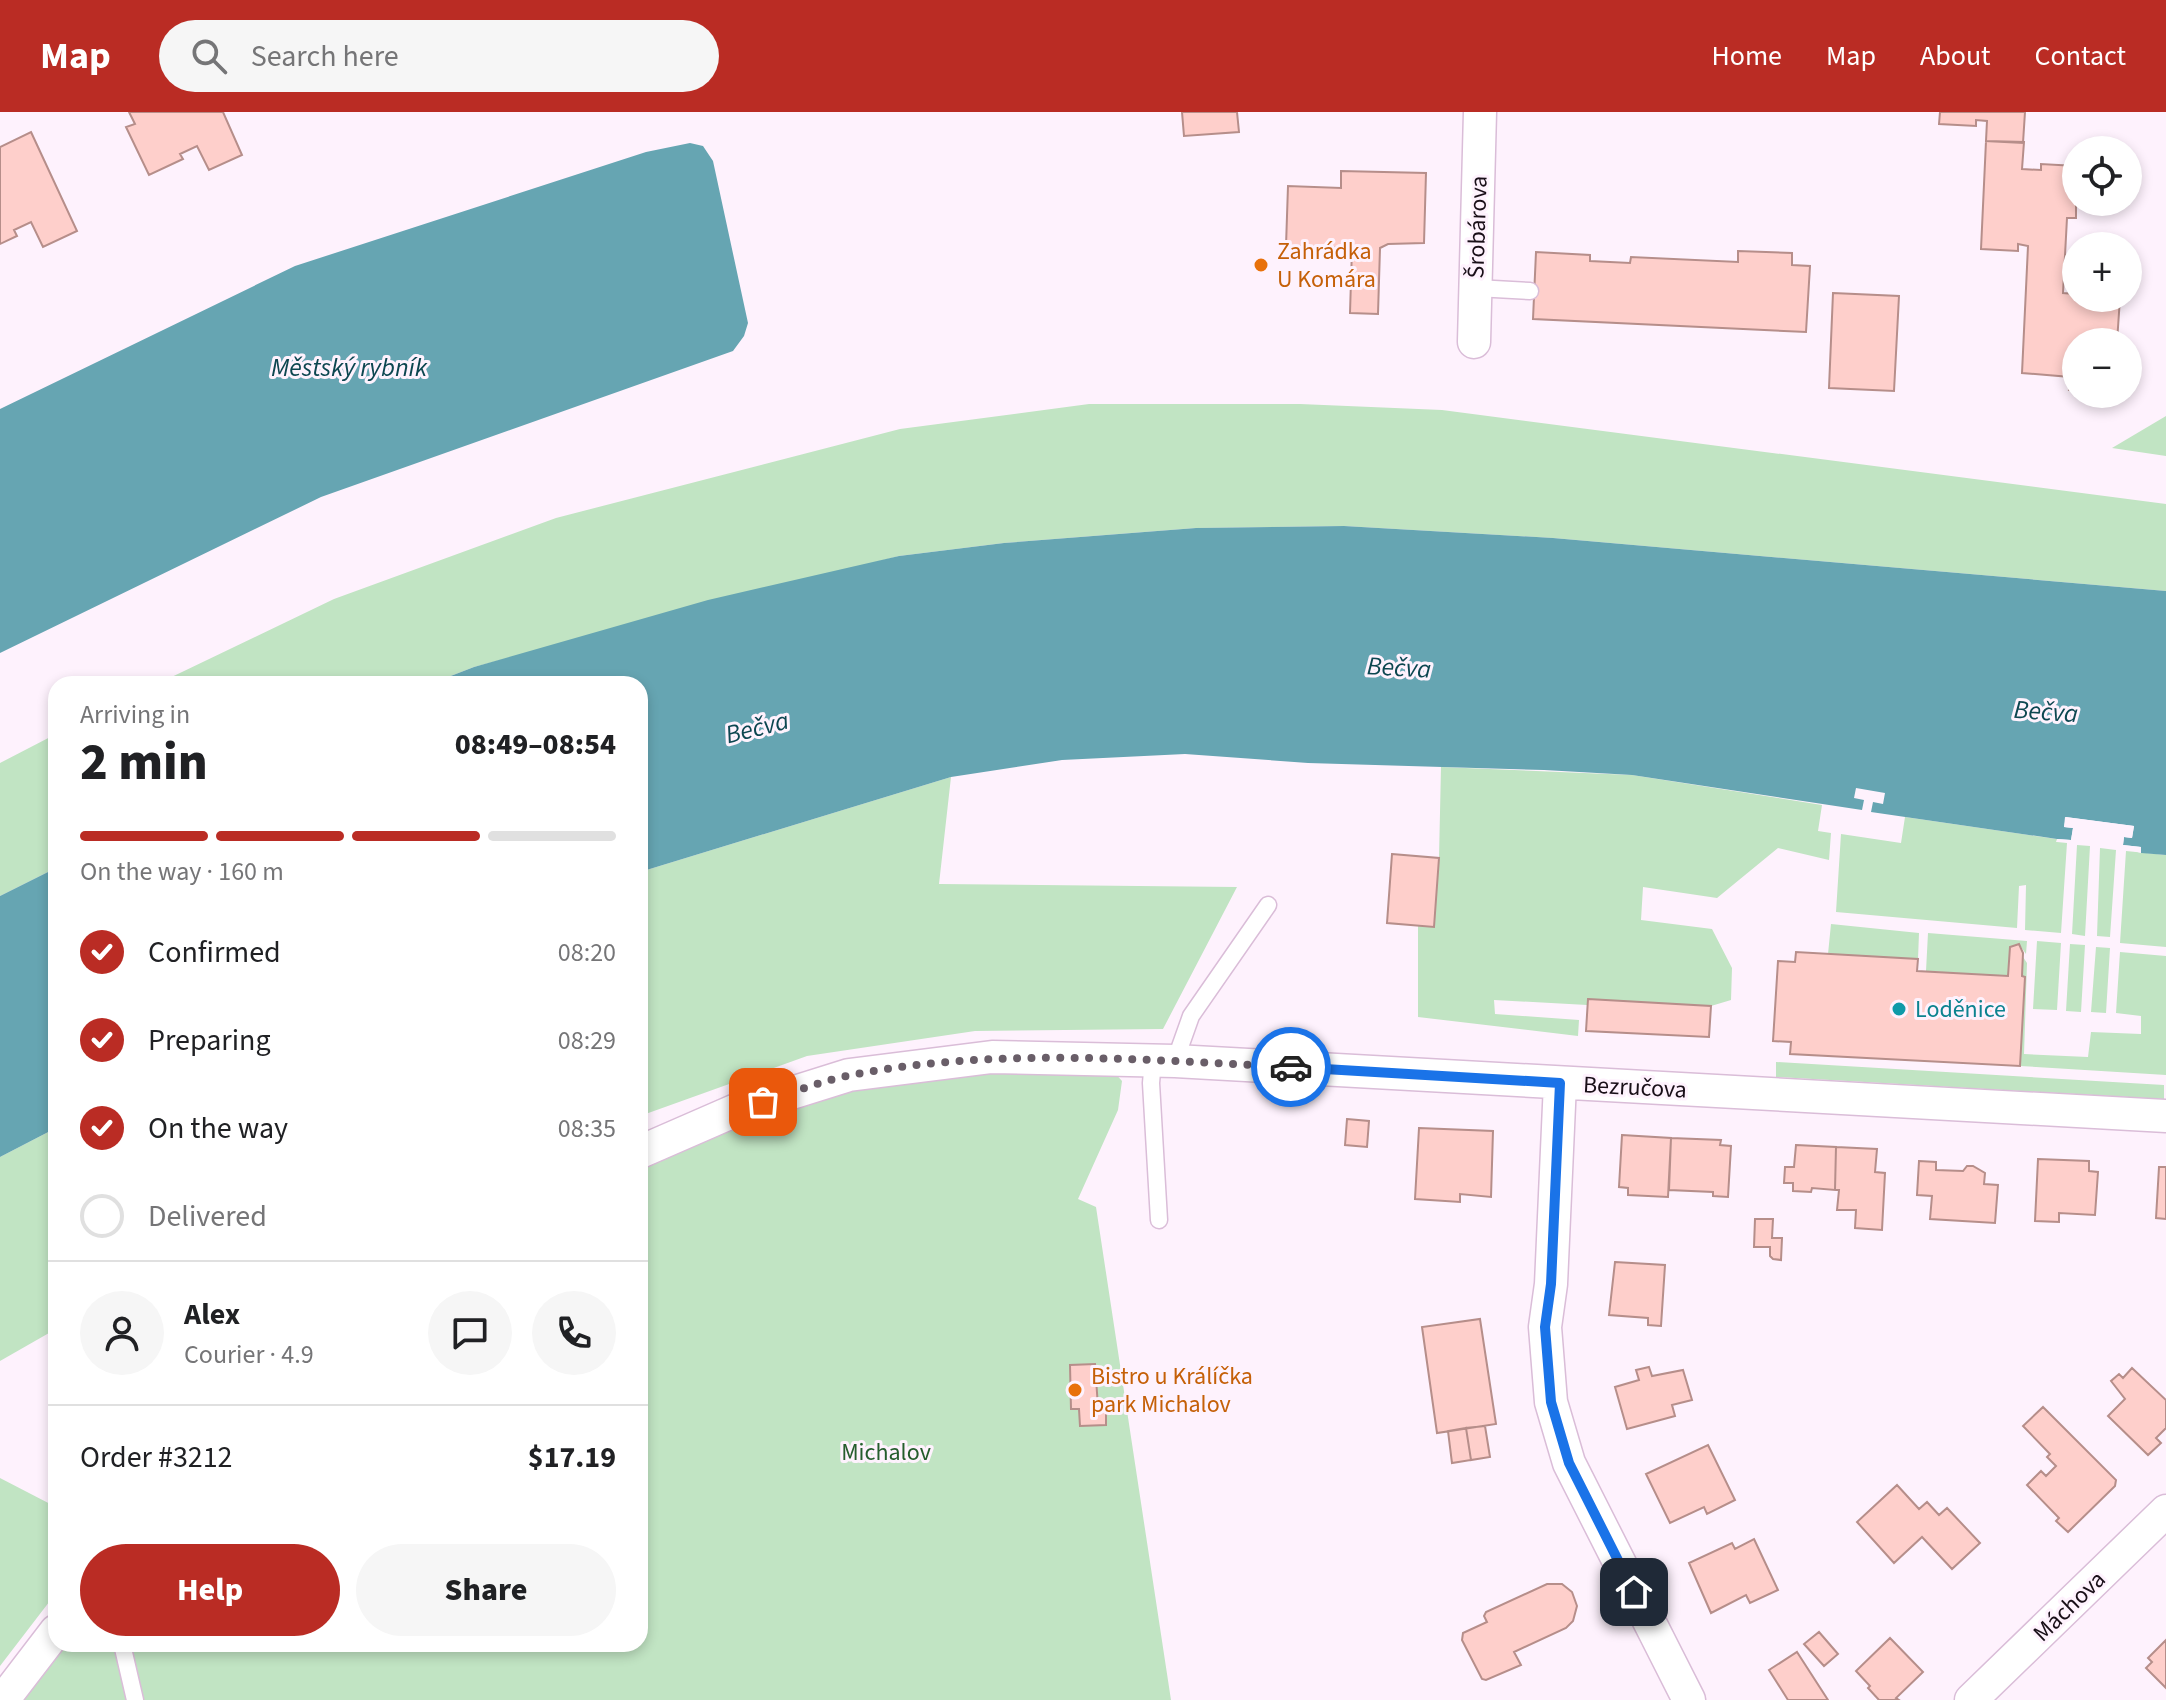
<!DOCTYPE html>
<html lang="en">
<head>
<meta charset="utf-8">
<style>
	:root { --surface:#fff; --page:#f6f6f6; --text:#202124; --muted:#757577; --line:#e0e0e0; --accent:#ba2c24 }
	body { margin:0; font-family:"Source Sans 3",sans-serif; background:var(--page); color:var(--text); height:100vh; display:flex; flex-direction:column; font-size:30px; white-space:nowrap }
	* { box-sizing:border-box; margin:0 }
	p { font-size:26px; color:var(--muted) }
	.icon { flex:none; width:44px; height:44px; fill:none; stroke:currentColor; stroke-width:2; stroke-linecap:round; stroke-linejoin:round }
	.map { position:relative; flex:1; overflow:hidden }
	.drawer { position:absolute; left:48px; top:564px; width:600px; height:976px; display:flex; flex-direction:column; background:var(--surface); border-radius:24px; box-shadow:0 4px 12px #0003 }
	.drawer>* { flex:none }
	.buttons { position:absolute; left:2062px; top:24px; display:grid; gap:16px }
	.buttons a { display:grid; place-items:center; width:80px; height:80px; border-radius:50%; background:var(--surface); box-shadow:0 4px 12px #0003; font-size:40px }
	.pin { position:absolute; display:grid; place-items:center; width:68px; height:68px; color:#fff; margin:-34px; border-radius:16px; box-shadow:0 4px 12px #0006 }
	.courier { position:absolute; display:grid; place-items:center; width:80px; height:80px; margin:-40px; border:6px solid #1a73e8; border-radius:50%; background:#fff; color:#222; box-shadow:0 2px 10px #0007 }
	.overview em { font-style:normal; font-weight:800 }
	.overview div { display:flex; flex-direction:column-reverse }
	.overview { display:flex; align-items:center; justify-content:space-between; height:136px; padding:0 32px }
	h1 { font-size:52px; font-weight:800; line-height:60px }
	.bar { display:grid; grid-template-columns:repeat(4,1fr); gap:12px 8px; align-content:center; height:96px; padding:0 32px }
	.bar i { height:10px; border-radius:6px; background:var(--line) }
	.bar .on { background:var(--accent) }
	.bar p { grid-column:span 4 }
	.line { display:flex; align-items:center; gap:20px; padding:0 32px; border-top:2px solid var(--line) }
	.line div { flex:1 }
	.round { display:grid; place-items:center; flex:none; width:84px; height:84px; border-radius:42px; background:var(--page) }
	ol { padding:0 32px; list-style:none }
	li { display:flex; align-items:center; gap:24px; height:88px }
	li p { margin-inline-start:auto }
	li .icon { padding:8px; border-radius:50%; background:var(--accent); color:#fff; stroke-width:4 }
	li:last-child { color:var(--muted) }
	li i { width:44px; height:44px; border:4px solid var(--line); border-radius:50% }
	.button { display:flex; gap:16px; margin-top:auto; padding:16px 32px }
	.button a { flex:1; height:92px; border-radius:48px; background:var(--accent); color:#fff; font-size:32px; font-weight:800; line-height:92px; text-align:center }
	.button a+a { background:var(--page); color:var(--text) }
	header { display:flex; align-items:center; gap:48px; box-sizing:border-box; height:112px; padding:0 40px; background:var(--accent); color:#fff }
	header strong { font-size:38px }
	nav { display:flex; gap:44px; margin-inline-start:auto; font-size:28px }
	.search { width:560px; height:72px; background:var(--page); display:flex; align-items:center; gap:20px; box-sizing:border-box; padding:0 28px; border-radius:44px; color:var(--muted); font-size:30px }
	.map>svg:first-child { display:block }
	.green { fill:#c1e4c3 }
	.water { fill:#66a5b2 }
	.pier { fill:#fef2fd }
	.building { fill:#fecfcb; stroke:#b68e8a; stroke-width:2 }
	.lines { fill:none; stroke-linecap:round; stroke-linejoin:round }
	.service-casing { stroke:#dabdd8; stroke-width:19 }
	.minor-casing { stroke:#dabdd8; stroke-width:35 }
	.service { stroke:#fff; stroke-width:16 }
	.minor { stroke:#fff; stroke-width:32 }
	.done { stroke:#695e68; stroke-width:8; stroke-dasharray:0 14.4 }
	.route { stroke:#1a73e8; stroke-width:10 }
	.food-dot { fill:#e8710a; stroke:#fef2fd; stroke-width:3 }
	.culture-dot { fill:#0f9aa8; stroke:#fef2fd; stroke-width:3 }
	.labels { text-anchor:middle; stroke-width:6; stroke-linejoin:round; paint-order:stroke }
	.street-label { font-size:24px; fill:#190f18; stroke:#fef2fd }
	.food-label { font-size:24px; fill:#c56008; stroke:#fef2fd; text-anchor:start }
	.culture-label { font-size:24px; fill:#0d838f; stroke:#fef2fd; text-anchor:start }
	.park-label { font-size:24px; fill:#255d2d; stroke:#fef2fd }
	.water-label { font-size:26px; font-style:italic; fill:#0c4650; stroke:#fef2fd }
</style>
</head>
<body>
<header>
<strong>Map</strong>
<div class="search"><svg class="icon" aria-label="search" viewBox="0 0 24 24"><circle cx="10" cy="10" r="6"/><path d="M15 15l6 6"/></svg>Search here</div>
<nav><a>Home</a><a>Map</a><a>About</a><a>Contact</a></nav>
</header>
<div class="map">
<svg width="2166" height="1588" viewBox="0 0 2166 1588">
	<rect width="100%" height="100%" fill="#fef2fd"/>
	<!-- green -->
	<path class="green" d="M1089,292H1300L1442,298L2166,392V479L1553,426L1344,414L1196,416L1004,431L899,444L474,555L430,572H157L334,487L556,406L900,317Z
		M2166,304V344L2112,336Z
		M56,622V756L0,784V651Z
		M1441,655L1632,663L1822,693L1818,719L1831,721L1829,748L1778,736L1717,786L1643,775L1641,808L1712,817L1732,856L1731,888L1711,894L1588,888L1587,893L1494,888L1495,902L1579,908L1578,924L1418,905V814H1434L1439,746Z
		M951,665L939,772L1237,775L1163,917L975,919L807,944L640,1004V760Z
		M1905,705L2057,727V730L2067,731L2061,821L2025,818L2026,773L2019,774L2017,816L1836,800L1841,722L1901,731Z
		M2077,733L2090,734L2085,824L2072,822Z
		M2100,736L2116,738L2110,825L2097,824Z
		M2126,739L2166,743V835L2120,831Z
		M1831,812L1919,821L1918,847L1828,842Z
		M1928,821L2027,829L2026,842L2019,832L2010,835L2008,864L1926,859Z
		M2037,829L2061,831L2057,898L2033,897Z
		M2070,832L2085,833L2081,900L2066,899Z
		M2096,835L2110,836L2106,901L2091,900Z
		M2120,840L2166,844V963L2020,954L2025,865L2022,864L2023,845L2027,851L2024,942L2088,945L2091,920L2141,922V904L2116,901Z
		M1776,950L2164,973V987L1776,965Z
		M1097,954L1113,959L1122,969L1118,998L1078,1087L1096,1095L1171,1588H21L64,1532H640V1049L739,1007L845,979L944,962Z
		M56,1016V1217L0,1249V1045Z
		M0,1366L56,1395V1481L0,1554Z"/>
	<!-- water -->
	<path class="water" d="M690,31L703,34L713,49L748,211L744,224L733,239L321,385L0,541V297L295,154L646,40Z
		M1344,414L1553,426L2166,479V743L2141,741V735L2123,733L2124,725L2132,726L2134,714L2066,705L2064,715L2073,716L2071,728L2057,727L1871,700L1873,690L1883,692L1885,681L1856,676L1854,686L1864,688L1862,698L1632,663L1544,658L1308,651L1185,642L1062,648L951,665L640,760V572H430L474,555L708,488L899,444L1004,431L1196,416Z
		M56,756V1016L0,1045V784Z"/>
	<!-- pier -->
	<path class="pier" d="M2065,705L2134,714L2132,726L2124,725L2123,733L2141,735V741L2119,735L2120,723L2129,722V717L2069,709L2077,715L2075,730H2056L2057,727L2071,728L2073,716L2064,715Z"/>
	<!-- building -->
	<path class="building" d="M129,0H223L242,43L209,58L197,34L180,42L183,47L149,63L126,15L135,12Z
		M1182,0H1237L1239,20L1184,24Z
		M1940,0H2025L2023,31L1986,29L1987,9L1976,8V14L1939,12Z
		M31,20L77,119L43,135L31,110L14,118L17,124L0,132V35Z
		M1986,29L2024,30L2022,57L2041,58V52L2076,54V106H2067L2063,181L2076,182V186H2120L2117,230H2076V278H2069L2070,265L2022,261L2028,134L2018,132V139L1981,137Z
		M1341,59L1426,61L1424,131L1388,132L1380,136L1378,202L1350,201L1352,136L1286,134L1288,74L1341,76Z
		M1738,139L1792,141V153L1810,154L1806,220L1533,207L1536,140L1590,143V149L1630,151L1631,145L1738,150Z
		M1833,181L1899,184L1894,279L1829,276Z
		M1392,742L1439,746L1434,815L1387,811Z
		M2019,832L2023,841L2022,864L2025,865L2020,954L1790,942L1791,930L1773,929L1778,849L1795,850L1796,840L1918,847L1917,859L2008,864L2010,835Z
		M1588,887L1711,894L1709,925L1586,919Z
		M1347,1007L1369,1009L1367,1035L1345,1033Z
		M1419,1016L1493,1019L1491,1085L1460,1082V1090L1415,1087Z
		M1622,1023L1671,1026L1668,1085L1628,1083V1076L1619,1075Z
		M1671,1026L1721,1028L1720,1033L1731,1034L1728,1085L1713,1084V1080L1669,1078Z
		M1796,1033L1836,1035L1835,1078L1812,1076L1811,1080L1793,1079V1071H1784L1785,1055H1794Z
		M1836,1035L1877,1037L1875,1060L1885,1061L1882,1118L1855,1116L1856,1098H1837L1839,1078H1835Z
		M2038,1047L2089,1049V1059L2098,1060L2095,1103L2059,1101V1110L2035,1109Z
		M1919,1049L1936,1050V1058L1963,1059L1967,1054H1973L1985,1061L1984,1072L1998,1073L1995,1111L1930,1107L1932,1084L1917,1083Z
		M2159,1055H2166V1107L2156,1106Z
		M1755,1107H1773L1772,1126H1782L1781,1148L1773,1147L1770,1144V1135H1754Z
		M1615,1150L1665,1153L1661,1214L1648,1213V1206L1609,1203Z
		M1480,1207L1496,1312L1437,1321L1422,1215Z
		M1095,1252L1098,1295L1106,1294V1313L1080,1314L1079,1297H1071L1070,1253Z
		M1649,1255L1652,1264L1683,1258L1692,1288L1672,1293L1675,1304L1627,1317L1615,1275L1639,1268L1636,1258Z
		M2132,1256L2166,1288V1316L2156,1326L2161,1331L2148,1343L2108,1304L2125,1287L2111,1269L2119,1262L2123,1266Z
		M2043,1295L2116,1368L2115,1374L2068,1420L2056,1409L2059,1406L2027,1373L2041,1359L2046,1364L2056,1354L2047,1345L2050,1342L2023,1314Z
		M1485,1314L1490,1345L1471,1348L1466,1316Z
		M1466,1316L1471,1348L1452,1351L1448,1319Z
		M1708,1333L1735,1388L1707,1402L1704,1395L1670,1411L1646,1362Z
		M1897,1373L1919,1397L1927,1390L1939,1403L1947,1396L1980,1431L1952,1457L1922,1425L1894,1451L1857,1410Z
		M1754,1427L1778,1478L1750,1491L1746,1483L1711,1501L1689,1451L1732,1431L1735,1437Z
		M1547,1472H1562L1572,1480L1577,1494L1573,1509L1566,1516L1514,1540L1521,1553L1486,1568L1482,1567L1462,1528L1463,1521L1487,1510L1484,1504L1486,1500Z
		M1819,1520L1838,1542L1824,1554L1804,1532Z
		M1890,1526L1923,1560L1896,1586L1899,1588H1879L1868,1576L1870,1574L1856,1559Z
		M2166,1528V1576L2146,1556L2152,1550L2148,1546Z
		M1797,1540L1828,1588H1788L1769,1558Z"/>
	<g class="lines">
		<!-- service casing -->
		<g class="service-casing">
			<path id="service" d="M1476,176L1530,179
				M1153,948L1151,971L1159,1108
				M1175,949L1191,904L1268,793
				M122,1532L135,1588"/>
		</g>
		<!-- minor casing -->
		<g class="minor-casing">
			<path id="minor" d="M1474,230L1480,0
				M1560,971L1551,1172L1545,1215L1551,1290L1569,1351L1689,1588
				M640,1040L734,999L849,963L992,945L1175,949L2166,1004
				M3,1588L56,1519
				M1971,1588L2166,1399"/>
		</g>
		<!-- service -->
		<use href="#service" class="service"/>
		<!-- minor -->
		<use href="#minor" class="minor"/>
	</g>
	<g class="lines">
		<!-- done -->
		<path class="done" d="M763,990C792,981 821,969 851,963C996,935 1145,948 1291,955"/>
		<!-- route -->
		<path class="route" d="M1291,955L1560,971L1551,1172L1545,1215L1551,1290L1569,1351L1634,1480"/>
	</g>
	<!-- markers -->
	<g class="food-dot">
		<circle cx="1261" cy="153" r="8"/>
		<circle cx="1075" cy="1278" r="8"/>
	</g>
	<circle class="culture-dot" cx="1899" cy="897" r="8"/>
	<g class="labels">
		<!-- street labels -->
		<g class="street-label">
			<text transform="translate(1477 115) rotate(-88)" y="8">Šrobárova</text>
			<text transform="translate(1635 975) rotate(3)" y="8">Bezručova</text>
			<text transform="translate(2069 1494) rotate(-44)" y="8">Máchova</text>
		</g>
		<!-- food labels -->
		<g class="food-label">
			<text x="1277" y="147">Zahrádka<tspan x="1277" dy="28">U Komára</tspan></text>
			<text x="1091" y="1272">Bistro u Králíčka<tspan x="1091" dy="28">park Michalov</tspan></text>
		</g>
		<!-- culture labels -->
		<g class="culture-label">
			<text x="1915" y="905">Loděnice</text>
		</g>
		<!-- park labels -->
		<g class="park-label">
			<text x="886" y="1348">Michalov</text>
		</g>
		<!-- water labels -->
		<g class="water-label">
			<text x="349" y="264">Městský rybník</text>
			<text transform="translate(1399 555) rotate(3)" y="9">Bečva</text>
			<text transform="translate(2046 599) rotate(4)" y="9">Bečva</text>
			<text transform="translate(757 615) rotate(-14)" y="9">Bečva</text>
		</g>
	</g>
</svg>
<div class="buttons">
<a><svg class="icon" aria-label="locate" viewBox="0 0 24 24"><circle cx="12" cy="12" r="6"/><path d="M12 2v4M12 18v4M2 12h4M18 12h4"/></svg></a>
<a>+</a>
<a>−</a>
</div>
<div class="pin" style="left:763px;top:990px;background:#ea580c"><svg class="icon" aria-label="bag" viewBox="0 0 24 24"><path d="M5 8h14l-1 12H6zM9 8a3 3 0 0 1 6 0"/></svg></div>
<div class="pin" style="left:1634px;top:1480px;background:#1f2937"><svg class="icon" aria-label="home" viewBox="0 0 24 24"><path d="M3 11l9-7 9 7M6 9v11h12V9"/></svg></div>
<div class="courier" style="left:1291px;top:955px"><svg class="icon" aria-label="car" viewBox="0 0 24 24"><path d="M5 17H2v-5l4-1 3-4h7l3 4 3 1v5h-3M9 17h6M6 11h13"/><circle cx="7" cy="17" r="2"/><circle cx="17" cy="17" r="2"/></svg></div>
<section class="drawer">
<div class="overview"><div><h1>2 min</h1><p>Arriving in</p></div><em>08:49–08:54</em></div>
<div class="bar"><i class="on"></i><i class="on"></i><i class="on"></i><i></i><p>On the way · 160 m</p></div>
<ol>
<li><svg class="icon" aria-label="check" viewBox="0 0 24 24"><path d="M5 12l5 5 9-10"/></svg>Confirmed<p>08:20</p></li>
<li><svg class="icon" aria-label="check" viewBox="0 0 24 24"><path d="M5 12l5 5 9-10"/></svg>Preparing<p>08:29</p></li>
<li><svg class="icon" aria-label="check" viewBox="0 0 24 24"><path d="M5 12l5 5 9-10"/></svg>On the way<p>08:35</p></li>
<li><i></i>Delivered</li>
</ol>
<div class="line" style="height:144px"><a class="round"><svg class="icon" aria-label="person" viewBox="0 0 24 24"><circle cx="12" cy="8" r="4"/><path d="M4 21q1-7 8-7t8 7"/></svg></a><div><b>Alex</b><p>Courier · 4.9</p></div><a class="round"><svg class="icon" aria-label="chat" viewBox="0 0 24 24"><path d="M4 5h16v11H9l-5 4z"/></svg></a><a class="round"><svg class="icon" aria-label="phone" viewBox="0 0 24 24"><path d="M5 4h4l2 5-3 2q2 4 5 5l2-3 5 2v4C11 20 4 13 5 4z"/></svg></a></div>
<div class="line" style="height:104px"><div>Order #3212</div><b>$17.19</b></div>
<div class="button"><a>Help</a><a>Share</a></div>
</section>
</div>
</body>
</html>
